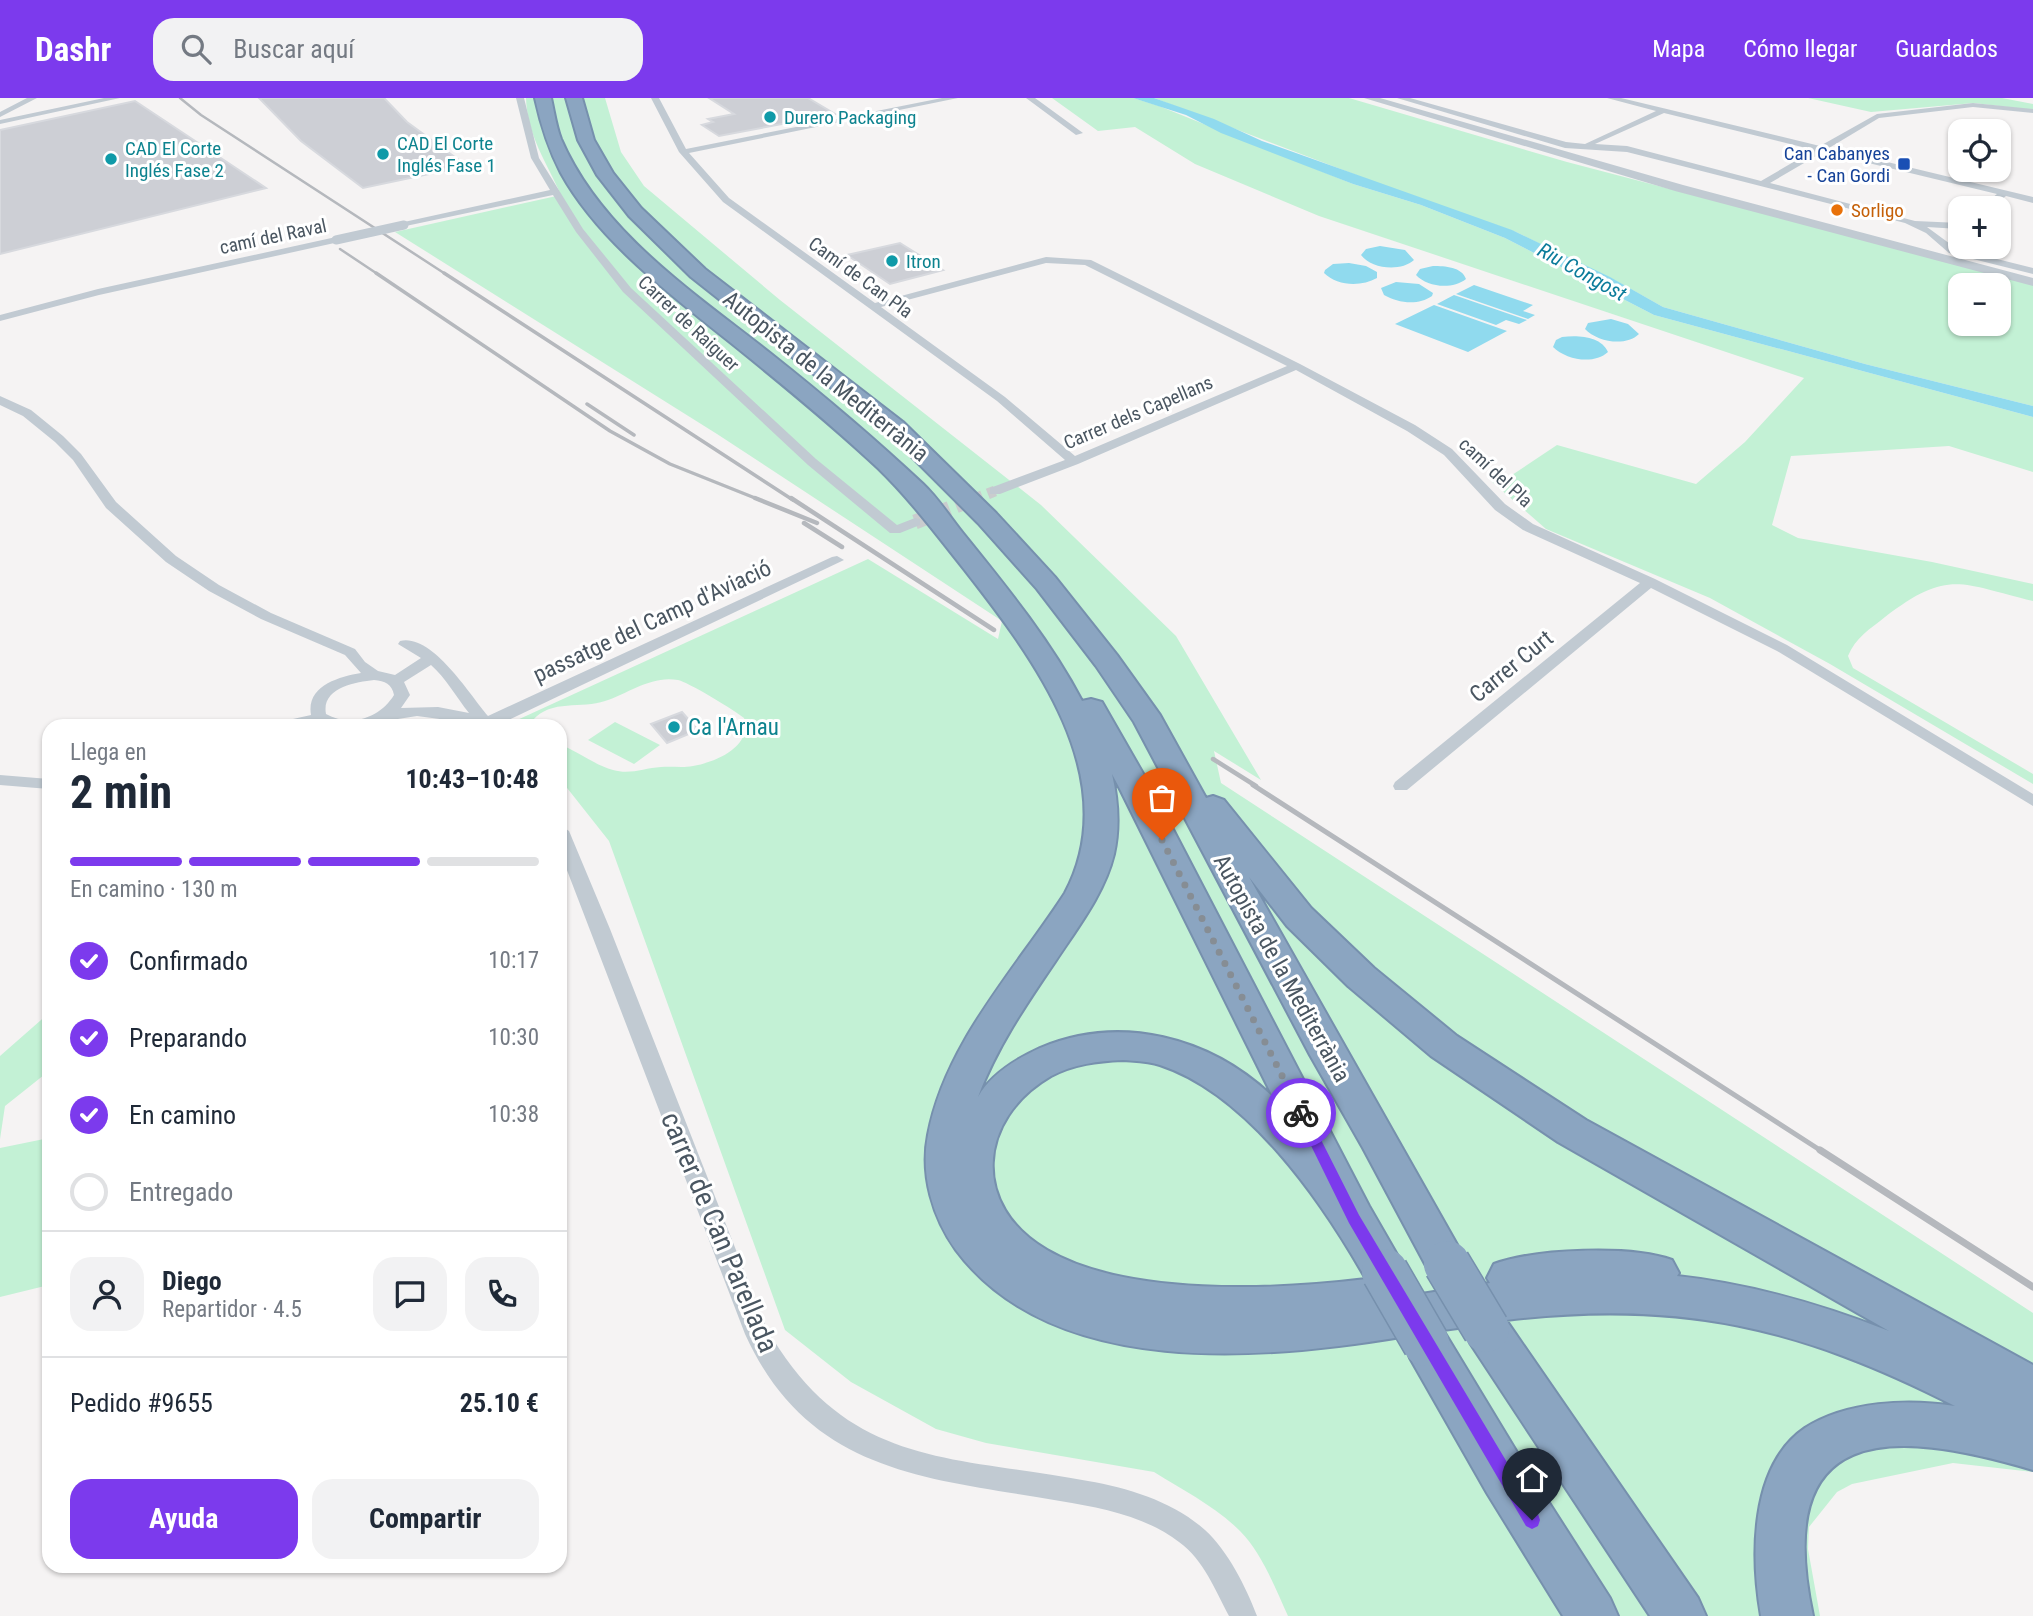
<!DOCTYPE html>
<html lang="es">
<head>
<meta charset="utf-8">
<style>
	:root { --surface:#fff; --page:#f2f2f3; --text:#1f2937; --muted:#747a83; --line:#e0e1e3; --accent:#7c3aed }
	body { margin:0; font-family:"Roboto Condensed",sans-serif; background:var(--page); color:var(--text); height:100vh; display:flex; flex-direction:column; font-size:26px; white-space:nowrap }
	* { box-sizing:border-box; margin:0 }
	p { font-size:23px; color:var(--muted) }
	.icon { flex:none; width:38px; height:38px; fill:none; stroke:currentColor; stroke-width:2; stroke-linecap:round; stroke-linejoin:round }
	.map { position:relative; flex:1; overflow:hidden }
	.side { position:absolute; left:42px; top:621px; width:525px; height:854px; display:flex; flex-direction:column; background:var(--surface); border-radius:21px; box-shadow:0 2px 5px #0004 }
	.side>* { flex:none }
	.controls { position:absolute; left:1948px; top:21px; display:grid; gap:14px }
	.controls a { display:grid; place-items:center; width:63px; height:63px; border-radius:14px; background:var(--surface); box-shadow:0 2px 5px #0004; font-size:35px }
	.pin { position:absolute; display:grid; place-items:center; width:60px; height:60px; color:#fff; margin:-72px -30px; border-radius:50% 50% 50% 0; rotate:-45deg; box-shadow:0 0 7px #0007 }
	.pin .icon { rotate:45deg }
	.courier { position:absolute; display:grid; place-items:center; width:70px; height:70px; margin:-35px; border:5px solid #7c3aed; border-radius:50%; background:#fff; color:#222; box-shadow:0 2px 9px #0007 }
	.headline em { font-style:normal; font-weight:700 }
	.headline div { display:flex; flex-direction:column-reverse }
	.headline { display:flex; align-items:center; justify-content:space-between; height:119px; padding:0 28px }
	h1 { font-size:46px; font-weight:700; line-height:52px }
	.bar { display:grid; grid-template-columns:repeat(4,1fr); gap:10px 7px; align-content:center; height:84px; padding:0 28px }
	.bar i { height:9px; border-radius:5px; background:var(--line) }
	.bar .on { background:var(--accent) }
	.bar p { grid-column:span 4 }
	.line { display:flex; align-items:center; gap:18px; padding:0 28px; border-top:2px solid var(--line) }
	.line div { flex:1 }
	.round { display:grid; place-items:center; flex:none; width:74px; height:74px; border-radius:21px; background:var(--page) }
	ol { padding:0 28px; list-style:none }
	li { display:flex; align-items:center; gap:21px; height:77px }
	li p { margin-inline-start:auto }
	li .icon { padding:7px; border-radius:50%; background:var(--accent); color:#fff; stroke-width:4 }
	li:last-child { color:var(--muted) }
	li i { width:38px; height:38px; border:4px solid var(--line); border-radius:50% }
	.primary-button { display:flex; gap:14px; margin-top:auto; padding:14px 28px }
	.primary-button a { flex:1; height:80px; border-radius:21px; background:var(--accent); color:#fff; font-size:28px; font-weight:700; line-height:80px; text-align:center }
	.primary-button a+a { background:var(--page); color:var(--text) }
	header { display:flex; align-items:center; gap:42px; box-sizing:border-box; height:98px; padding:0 35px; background:var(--accent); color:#fff }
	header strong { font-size:33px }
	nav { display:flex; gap:38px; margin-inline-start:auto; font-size:24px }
	.search { width:490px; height:63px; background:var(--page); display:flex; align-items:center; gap:18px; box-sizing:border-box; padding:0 24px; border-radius:21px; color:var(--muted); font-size:26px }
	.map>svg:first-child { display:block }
	.green { fill:#c3f1d5; fill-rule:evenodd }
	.water { fill:#90daee }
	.building { fill:#cdcfd5; stroke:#d7d9de; stroke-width:2 }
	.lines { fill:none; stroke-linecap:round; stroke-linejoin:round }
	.minor-tunnel-far1 { stroke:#caccce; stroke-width:11; stroke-dasharray:11 6; stroke-linecap:butt }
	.minor-tunnel { stroke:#caccce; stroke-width:15; stroke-dasharray:15 7; stroke-linecap:butt }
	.motorway-casing { stroke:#7690ad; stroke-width:4 }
	.minor { fill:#c1cad2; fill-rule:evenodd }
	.tertiary { fill:#c1cad2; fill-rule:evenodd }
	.motorway { fill:#8ba5c1; fill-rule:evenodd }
	.rail-far4 { stroke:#b5b8bd; stroke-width:2.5 }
	.rail-far3 { stroke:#b5b8bd; stroke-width:3.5 }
	.rail-far2 { stroke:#b5b8bd; stroke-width:4.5 }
	.rail-far1 { stroke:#b5b8bd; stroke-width:5 }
	.rail { stroke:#b5b8bd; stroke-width:7 }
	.motorway-bridge-casing { stroke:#7690ad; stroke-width:49; stroke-linecap:butt }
	.minor-bridge { stroke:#c1cad2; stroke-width:9 }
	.motorway-bridge { stroke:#8ba5c1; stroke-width:46 }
	.route { fill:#7c3aed }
	.done { stroke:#868d94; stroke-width:7; stroke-dasharray:0 12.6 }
	.culture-dot { fill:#0f9aa8; stroke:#fff; stroke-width:2.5 }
	.transit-dot { fill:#1a4fb4; stroke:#fff; stroke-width:2.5 }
	.food-dot { fill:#e8710a; stroke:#fff; stroke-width:2.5 }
	.labels { text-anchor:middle; stroke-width:6; stroke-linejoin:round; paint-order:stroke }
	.far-culture-label { font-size:19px; fill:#0d838f; stroke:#fff; text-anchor:start }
	.far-transit-label { font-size:19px; fill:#164399; stroke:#fff; text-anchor:end }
	.far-food-label { font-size:19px; fill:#c56008; stroke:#fff; text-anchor:start }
	.far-street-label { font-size:19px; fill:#4a5661; stroke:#fff }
	.far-water-label { font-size:21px; font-style:italic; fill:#0c7c9b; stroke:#fff }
	.street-label { font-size:23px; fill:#4a5661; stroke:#fff }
	.culture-label { font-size:23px; fill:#0d838f; stroke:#fff; text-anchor:start }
	.near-street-label { font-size:28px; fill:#4a5661; stroke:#fff }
</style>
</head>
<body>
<header>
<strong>Dashr</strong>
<div class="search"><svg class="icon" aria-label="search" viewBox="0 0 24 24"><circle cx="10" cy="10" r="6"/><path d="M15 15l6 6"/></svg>Buscar aquí</div>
<nav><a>Mapa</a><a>Cómo llegar</a><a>Guardados</a></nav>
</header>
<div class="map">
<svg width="2033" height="1518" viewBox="0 0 2033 1518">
	<rect width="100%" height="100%" fill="#f5f3f3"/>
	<!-- green -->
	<path class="green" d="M526,0H605L621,54L644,88L780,202L1041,407L1176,538L1261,682L1214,653L1221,685L2033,1215V1374L1953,1365L1852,1386L1837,1394L1809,1429L1808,1451L1820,1518H1288C1275,1490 1262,1455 1240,1433C1215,1408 1184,1393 1154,1374L986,1345L936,1331L851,1284L785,1232L609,743L560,681V646C578,654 595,667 613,672C630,677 644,670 661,669C672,668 682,670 693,668C717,664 753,648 744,620C736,613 686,583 678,582C652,577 629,595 605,603C582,611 551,601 533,622L538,628H519L515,623L868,461L998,541L1002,523L717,336L395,134L561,97C547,65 527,37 526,0Z
		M1052,0H1133L1159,8L1353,86L1421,107L1505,140L1654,217L2033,319V374L1949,348L1791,358L1772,427L1798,440L1932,464L2033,486V503C1961,486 1949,470 1885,519C1870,531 1855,540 1848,558L1853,570L2033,676V686L1830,566L1710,500L1546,431L1490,382L1506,381L1557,347L1696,386L1745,344L1804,280L1319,118L1195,66L1135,29L1098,33Z
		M1154,0H1349L1567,64L2033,186V308L1865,266L1663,209L1613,181L1516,134L1401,94ZM1960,187H1998V226H1960Z
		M1808,0H2002L2033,6V12L1974,5L1871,14Z
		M615,624L660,647L634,666L588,642Z
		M49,915V973L5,1008L0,1041V958Z
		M49,1040V1187L0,1199V1050Z"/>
	<!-- water -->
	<path class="water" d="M1133,0H1154L1214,21L1262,43L1512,132L1610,179L1663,209L1865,266L2033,308V319L1654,217L1505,140L1421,107L1353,86L1221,35L1186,17Z
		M1380,148L1405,152L1414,162C1401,174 1371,171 1361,157L1366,151Z
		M1349,165L1366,168L1377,174V180C1361,189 1337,188 1324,175L1325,172L1333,166Z
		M1433,168C1445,168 1462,169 1466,181C1452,192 1427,189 1416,177L1420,171Z
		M1396,184L1419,186L1433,195L1432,198C1418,208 1398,205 1384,197L1381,190Z
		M1474,187L1533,207L1523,213L1535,217L1528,221L1456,196Z
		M1454,197L1527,222L1519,226L1506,222L1496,227L1437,206Z
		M1434,207L1507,233L1468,254L1395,226Z
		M1611,221L1628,226L1639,236C1626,249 1597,244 1585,231L1588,225Z
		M1562,239C1578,237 1601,238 1608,254C1594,267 1566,262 1553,249L1556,242Z"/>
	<!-- building -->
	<path class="building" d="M259,0H384L407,24L467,68L363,90L301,43Z
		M709,0H808L835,16L719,38L702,27L713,24L708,21L734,16Z
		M135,3L266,90L0,156V32Z
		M900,145L943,172L890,186L847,157Z
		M682,614L698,632L667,645L651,626Z"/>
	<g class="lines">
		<!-- minor-tunnel-far1 -->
		<path class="minor-tunnel-far1" d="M972,402L995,393"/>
		<!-- minor-tunnel -->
		<path class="minor-tunnel" d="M915,424L976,400"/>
		<!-- motorway casing -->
		<g class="motorway-casing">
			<path id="motorway" d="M535,0H551C554,13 556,28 561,41C601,134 694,195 770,255C823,297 875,341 923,386C939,401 951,421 966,439C1008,491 1051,544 1082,603L1091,601L1102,604L1153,693L1369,1108L1407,1174L1399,1188L1403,1199L1490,1185L1487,1180L1494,1166C1535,1151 1631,1147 1672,1162L1679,1175L1677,1178C1751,1186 1820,1206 1889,1233L1558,1044L1431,958L1348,888L1287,828L1249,779L1468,1166L1462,1179L1447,1185L1432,1179L1363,1050L1310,957L1134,624L1096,568L1037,491L978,425L887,334L691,179L629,118L597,77L578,42L566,0H582L594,42L613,75L641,110L705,171L903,324L996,415L1055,479L1117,557L1160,617L1206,700L1213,698L1224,702L1311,810L1374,870L1457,938L1586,1022L2033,1267V1372C1888,1329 1772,1326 1813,1518H1761C1751,1460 1749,1368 1805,1330C1847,1303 1908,1301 1955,1308C1800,1229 1680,1201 1506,1222L1698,1500L1706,1518H1650L1470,1245L1465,1229L1443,1232L1521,1361L1610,1500L1618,1518H1563L1487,1395L1410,1260L1404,1245L1407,1238C1266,1262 1053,1282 956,1152C933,1120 920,1077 928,1037C945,945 1016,871 1065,795C1126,680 1032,558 964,471C936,436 910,401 878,370C834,329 788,291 741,253C679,203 600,146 561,75C548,50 541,27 535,0ZM1112,676L1121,693L1273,999C1210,939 1121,916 1040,950C1016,961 991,976 978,999C999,943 1034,895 1067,846C1086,818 1106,789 1114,756C1120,729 1118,702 1112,676ZM1123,962C1135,963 1148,963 1160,967C1248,996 1322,1103 1366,1181C1276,1192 1127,1199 1047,1152C971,1108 977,1021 1051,978C1074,966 1098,963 1123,962Z"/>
		</g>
		<!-- minor -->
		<path class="minor" d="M27,0H37L0,19V14Z
			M104,0H120L0,26V22Z
			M516,0H524L539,60L583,131L631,190L816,361L897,427L915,420L920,421V427L900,435H890L808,367L623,194L576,134L553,97L401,129L399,127L404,124L550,92L531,60Z
			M651,0H659L686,51L942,0H958L689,55L729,100L875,205L1046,159L1091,162L1300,266L1415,327L1452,351L1505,406L1533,426L1655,481L1787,547L2033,696V708L1777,553L1651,490L1407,692H1395L1393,688L1395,684L1640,485L1523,432L1495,412L1444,357L1407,333L1296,272L1078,366L1000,396H990V390L1065,362L997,303L723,104L679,54ZM1046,165L1085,167L1287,268L1075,358L1005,299L881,209Z
			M1026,0H1035L1083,35L1076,37Z
			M1397,0H1410L1566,44L1585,46L1656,13L1607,0H1621L1820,48L1877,16L1973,5L2033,11V15L1973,9L1879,20L1829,50L2033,99V105L2006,98L1990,110H1979L1997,96L1823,54L1770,85L1915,123L1960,125L1959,131L1927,129L1957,151L2033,170V176L1949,155L1926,135L1905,125L1627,54L1565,50ZM1664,15L1814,52L1761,83L1627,48L1595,46Z
			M336,139L341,142L339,144L99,197L0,223V217L98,191Z
			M0,298L31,312L63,338L81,356L116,404L176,458L219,487L271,515L355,551L365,564L378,573L395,577L421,560L398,546L400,543C432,535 470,597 488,618L832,459L837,458L844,462L496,628H480L476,623L470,625L417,618L385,623L372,628H273L275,625L311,617C306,588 338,579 361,575L345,557L261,521L209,493L166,464L106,410L73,362L55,344L23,318L0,307ZM431,567C446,580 456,599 469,615L438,609L401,610L410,597L404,584ZM374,582C385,583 392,586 394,597C380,620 350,630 326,616C321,590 355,584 374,582Z
			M0,677L49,681V691L0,687Z
			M560,727L569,733L610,831L767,1231C847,1370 950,1357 1088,1383C1129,1390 1174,1404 1205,1432C1228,1453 1246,1489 1257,1518H1229C1215,1492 1204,1462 1179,1444C1145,1418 1102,1410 1060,1403C929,1380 809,1377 745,1236L560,754Z"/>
		<!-- tertiary -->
		<path class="tertiary" d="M1364,0H1380L1683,87L2033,180V188L1675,93Z"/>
		<!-- motorway -->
		<use href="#motorway" class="motorway"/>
		<!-- rail-far4 -->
		<path class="rail-far4" d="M180,0L201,17L447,177
			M340,151L379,177"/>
		<!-- rail-far3 -->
		<path class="rail-far3" d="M376,175L610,333L670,366L760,402
			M444,175L793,402
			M587,306L634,337"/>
		<!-- rail-far2 -->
		<path class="rail-far2" d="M755,400L817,425
			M791,400L994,532
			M804,425L842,449
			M1213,661L1256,688"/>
		<!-- rail-far1 -->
		<path class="rail-far1" d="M1253,687L1823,1054"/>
		<!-- rail -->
		<path class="rail" d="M1820,1052L2033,1189"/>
		<!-- motorway-bridge casing -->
		<g class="motorway-bridge-casing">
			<path id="motorway-bridge" d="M1447,1166L1486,1231
				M1385,1174L1426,1245"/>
		</g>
		<!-- minor-bridge -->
		<path class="minor-bridge" d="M336,142L404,127"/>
		<!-- motorway-bridge -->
		<use href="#motorway-bridge" class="motorway-bridge"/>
	</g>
	<!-- route -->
	<path class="route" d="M1301,1010L1306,1012L1359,1117L1538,1416L1540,1422L1538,1428L1532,1431L1526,1428L1349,1125L1295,1015Z"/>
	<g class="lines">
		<!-- done -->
		<path class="done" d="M1162,742L1301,1015"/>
	</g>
	<!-- markers -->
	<g class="culture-dot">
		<circle cx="770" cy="19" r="7"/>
		<circle cx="383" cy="56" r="7"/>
		<circle cx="111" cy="61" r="7"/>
		<circle cx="892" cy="163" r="7"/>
		<circle cx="674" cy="629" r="7"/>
	</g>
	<rect class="transit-dot" x="1897" y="59" width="14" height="14" rx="3.5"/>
	<circle class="food-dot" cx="1837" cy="112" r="7"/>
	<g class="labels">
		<!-- far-culture labels -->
		<g class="far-culture-label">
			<text x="784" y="26">Durero Packaging</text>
			<text x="397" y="52">CAD El Corte<tspan x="397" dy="22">Inglés Fase 1</tspan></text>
			<text x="125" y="57">CAD El Corte<tspan x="125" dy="22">Inglés Fase 2</tspan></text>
			<text x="906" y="170">Itron</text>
		</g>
		<!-- far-transit labels -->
		<g class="far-transit-label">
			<text x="1890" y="62">Can Cabanyes<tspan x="1890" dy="22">- Can Gordi</tspan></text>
		</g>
		<!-- far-food labels -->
		<g class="far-food-label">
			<text x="1851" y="119">Sorligo</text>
		</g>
		<!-- far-street labels -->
		<g class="far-street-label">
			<text transform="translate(273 138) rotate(-12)" y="7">camí del Raval</text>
			<text transform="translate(861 179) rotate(36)" y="7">Camí de Can Pla</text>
			<text transform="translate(689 225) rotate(43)" y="7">Carrer de Raiguer</text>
			<text transform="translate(1138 314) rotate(-23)" y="7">Carrer dels Capellans</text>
			<text transform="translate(1496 374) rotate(43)" y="7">camí del Pla</text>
		</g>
		<!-- far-water labels -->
		<g class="far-water-label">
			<text transform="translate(1582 174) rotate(29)" y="7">Riu Congost</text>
		</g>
		<!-- street labels -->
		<g class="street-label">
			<text transform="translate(826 278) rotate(39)" y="8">Autopista de la Mediterrània</text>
			<text transform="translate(652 523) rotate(-25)" y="8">passatge del Camp d'Aviació</text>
			<text transform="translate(1511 568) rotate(-39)" y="8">Carrer Curt</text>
			<text transform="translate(1282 870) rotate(61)" y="8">Autopista de la Mediterrània</text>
		</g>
		<!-- culture labels -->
		<g class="culture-label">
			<text x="688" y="637">Ca l'Arnau</text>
		</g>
		<!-- near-street labels -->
		<g class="near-street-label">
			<text transform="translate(720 1134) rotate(67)" y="10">carrer de Can Parellada</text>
		</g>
	</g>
</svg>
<div class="controls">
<a><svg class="icon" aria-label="locate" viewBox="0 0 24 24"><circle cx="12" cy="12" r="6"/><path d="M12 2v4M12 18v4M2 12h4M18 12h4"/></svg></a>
<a>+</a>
<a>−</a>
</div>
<div class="pin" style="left:1162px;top:742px;background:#ea580c"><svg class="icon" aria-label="bag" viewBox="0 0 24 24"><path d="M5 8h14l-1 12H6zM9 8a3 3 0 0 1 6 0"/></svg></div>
<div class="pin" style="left:1532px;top:1422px;background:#1f2937"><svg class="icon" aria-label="home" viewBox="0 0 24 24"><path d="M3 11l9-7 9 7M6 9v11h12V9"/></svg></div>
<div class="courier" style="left:1301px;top:1015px"><svg class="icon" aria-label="bike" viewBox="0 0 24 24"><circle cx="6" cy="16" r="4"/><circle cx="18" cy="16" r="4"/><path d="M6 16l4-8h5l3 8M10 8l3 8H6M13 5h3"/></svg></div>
<section class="side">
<div class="headline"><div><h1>2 min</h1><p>Llega en</p></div><em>10:43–10:48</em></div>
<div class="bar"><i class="on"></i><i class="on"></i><i class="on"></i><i></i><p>En camino · 130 m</p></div>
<ol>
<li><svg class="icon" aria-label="check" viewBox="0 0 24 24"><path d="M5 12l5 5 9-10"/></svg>Confirmado<p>10:17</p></li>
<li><svg class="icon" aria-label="check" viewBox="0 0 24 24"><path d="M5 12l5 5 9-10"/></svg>Preparando<p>10:30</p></li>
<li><svg class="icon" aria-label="check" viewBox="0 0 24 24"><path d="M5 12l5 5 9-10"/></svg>En camino<p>10:38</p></li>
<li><i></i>Entregado</li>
</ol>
<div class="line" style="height:126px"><a class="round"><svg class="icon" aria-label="person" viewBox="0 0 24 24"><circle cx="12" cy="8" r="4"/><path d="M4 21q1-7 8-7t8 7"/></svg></a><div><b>Diego</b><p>Repartidor · 4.5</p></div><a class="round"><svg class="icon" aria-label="chat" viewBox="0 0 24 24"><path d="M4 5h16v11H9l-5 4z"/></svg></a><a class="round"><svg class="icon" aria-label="phone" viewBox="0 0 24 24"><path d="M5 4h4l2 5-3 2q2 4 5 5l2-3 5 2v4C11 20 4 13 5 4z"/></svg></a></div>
<div class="line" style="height:91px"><div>Pedido #9655</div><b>25.10 €</b></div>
<div class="primary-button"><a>Ayuda</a><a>Compartir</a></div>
</section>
</div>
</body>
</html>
